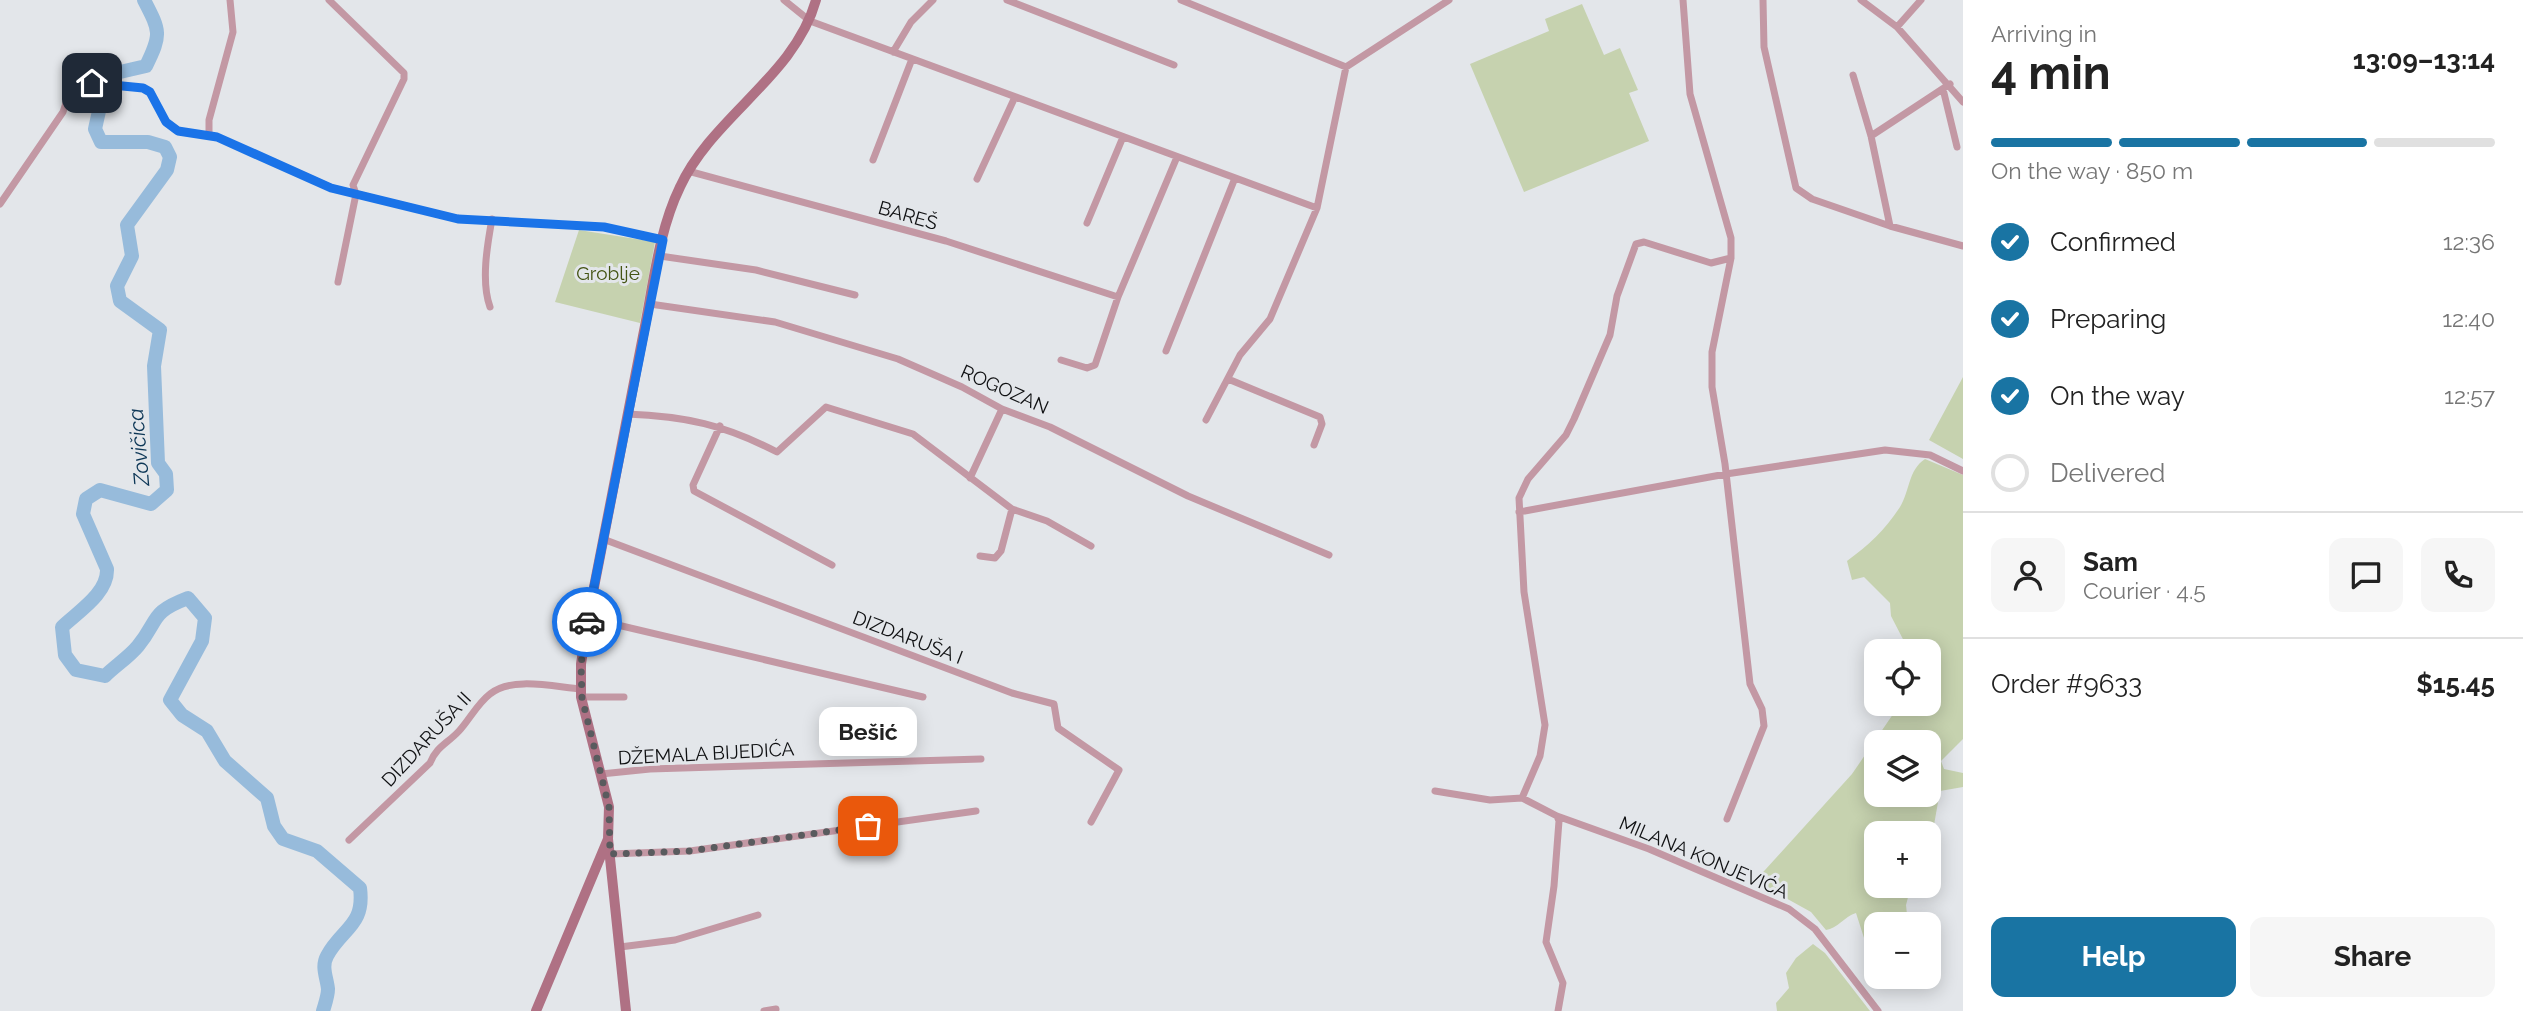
<!DOCTYPE html>
<html lang="en">
<head>
<meta charset="utf-8">
<style>
	:root { --surface:#fff; --page:#f6f6f6; --text:#222; --muted:#767676; --line:#e0e0e0; --accent:#1974a3 }
	body { margin:0; font-family:Raleway,sans-serif; background:var(--page); color:var(--text); height:100vh; display:flex; flex-direction:column; font-size:26px; white-space:nowrap }
	* { box-sizing:border-box; margin:0 }
	p { font-size:23px; color:var(--muted) }
	.icon { flex:none; width:38px; height:38px; fill:none; stroke:currentColor; stroke-width:2; stroke-linecap:round; stroke-linejoin:round }
	.map { position:relative; flex:1; overflow:hidden }
	.drawer { display:flex; flex-direction:column; background:var(--surface); width:560px }
	.drawer>* { flex:none }
	.controls { position:absolute; left:1864px; top:639px; display:grid; gap:14px }
	.controls a { display:grid; place-items:center; width:77px; height:77px; border-radius:14px; background:var(--surface); box-shadow:0 4px 18px #0003; font-size:35px }
	.pin { position:absolute; display:grid; place-items:center; width:60px; height:60px; color:#fff; margin:-30px; border-radius:14px; box-shadow:0 4px 10px #0006 }
	.courier { position:absolute; display:grid; place-items:center; width:70px; height:70px; margin:-35px; border:5px solid #1a73e8; border-radius:50%; background:#fff; color:#222; box-shadow:0 2px 9px #0007 }
	.bubble { position:absolute; height:49px; border-radius:14px; background:var(--surface); box-shadow:0 4px 18px #0003; font-size:23px; font-weight:700; line-height:49px; text-align:center }
	.overview em { font-style:normal; font-weight:700 }
	.overview div { display:flex; flex-direction:column-reverse }
	.overview { display:flex; align-items:center; justify-content:space-between; height:119px; padding:0 28px }
	h1 { font-size:46px; font-weight:700; line-height:52px }
	.bar { display:grid; grid-template-columns:repeat(4,1fr); gap:10px 7px; align-content:center; height:84px; padding:0 28px }
	.bar i { height:9px; border-radius:5px; background:var(--line) }
	.bar .on { background:var(--accent) }
	.bar p { grid-column:span 4 }
	.line { display:flex; align-items:center; gap:18px; padding:0 28px; border-top:2px solid var(--line) }
	.line div { flex:1 }
	.round { display:grid; place-items:center; flex:none; width:74px; height:74px; border-radius:14px; background:var(--page) }
	ol { padding:0 28px; list-style:none }
	li { display:flex; align-items:center; gap:21px; height:77px }
	li p { margin-inline-start:auto }
	li .icon { padding:7px; border-radius:50%; background:var(--accent); color:#fff; stroke-width:4 }
	li:last-child { color:var(--muted) }
	li i { width:38px; height:38px; border:4px solid var(--line); border-radius:50% }
	.cta { display:flex; gap:14px; margin-top:auto; padding:14px 28px }
	.cta a { flex:1; height:80px; border-radius:14px; background:var(--accent); color:#fff; font-size:28px; font-weight:700; line-height:80px; text-align:center }
	.cta a+a { background:var(--page); color:var(--text) }
	main { display:flex; flex:1; min-height:0 }
	.map>svg:first-child { display:block }
	.green { fill:#c6d2af; fill-rule:evenodd }
	.lines { fill:none; stroke-linecap:round; stroke-linejoin:round }
	.river { stroke:#97bbdb; stroke-width:14 }
	.street { stroke:#c398a4; stroke-width:7 }
	.secondary { stroke:#af7184; stroke-width:10 }
	.done { stroke:#595b5e; stroke-width:7; stroke-dasharray:0 12.6 }
	.route { stroke:#1a73e8; stroke-width:9 }
	.labels { text-anchor:middle; stroke-width:6; stroke-linejoin:round; paint-order:stroke }
	.street-label { font-size:19px; fill:#0f1012; stroke:#e3e6ea }
	.park-label { font-size:19px; fill:#445413; stroke:#e3e6ea }
	.water-label { font-size:21px; font-style:italic; fill:#0c3656; stroke:#e3e6ea }
</style>
</head>
<body>
<main>
<div class="map">
<svg width="1963" height="1011" viewBox="0 0 1963 1011">
	<rect width="100%" height="100%" fill="#e3e6ea"/>
	<!-- green -->
	<path class="green" d="M1582,4L1604,55L1620,48L1638,90L1629,93L1649,141L1524,192L1470,64L1549,31L1545,19Z
		M579,230L655,242L640,323L555,302Z
		M1963,377V459L1929,440Z
		M1925,459L1963,475V739L1941,761L1944,769L1963,773V787L1940,791L1929,853L1928,833H1876V886H1911L1906,905L1908,924H1876V949L1865,941L1856,913C1845,916 1837,929 1826,930L1811,912L1755,881L1852,774L1900,704H1928V651H1918L1916,647L1906,645L1891,616L1890,603L1864,577L1852,580L1847,561C1869,545 1885,530 1900,507C1910,491 1908,470 1925,459ZM1876,742H1928V794H1876Z
		M1813,944L1825,953L1870,1011H1777L1776,1003L1789,988L1786,973L1796,958Z"/>
	<g class="lines">
		<!-- river -->
		<path class="river" d="M144,0C160,31 162,34 146,66L107,75L95,129L101,142H148L165,147L170,157L167,170L127,225L132,256L117,286L120,301L160,330L154,366L158,463L166,474L167,490L151,504L100,490L86,499L83,514L107,569C108,593 79,611 62,627L65,655L76,670L105,676C115,666 129,657 138,646C160,619 149,613 188,598L205,618L202,641L170,700L182,715L207,731L225,761L267,798L274,826L283,839L317,851L360,888C365,926 342,928 327,956C321,967 327,978 328,989C328,996 325,1004 323,1011"/>
		<!-- street -->
		<path class="street" d="M329,0L404,73V79L353,185L356,194L338,282
			M784,0L810,21L1317,208
			M1007,0L1174,65
			M1181,0L1346,67
			M1683,0L1690,94L1731,238V258L1712,352V387L1725,464L1750,684L1762,709L1764,726L1727,819
			M1763,0L1764,47L1796,188L1812,199L1890,226
			M1861,0L1897,27L1963,102
			M1897,27L1921,0
			M893,52L911,22L933,0
			M1346,67L1449,0
			M1853,75L1871,136L1890,226L1963,246
			M1943,89L1957,147
			M209,136V120L233,32L230,0
			M1871,136L1950,84
			M873,160L912,59
			M688,171L946,241L1118,297L1177,157
			M977,179L1015,97
			M0,204L63,112L70,91L76,85L92,83L143,88L150,92L166,122L179,131L217,137L332,188L458,219L604,227L663,240
			M1087,223L1123,137
			M660,256L756,270L855,295
			M650,304L775,322L898,359L962,387L1002,409L1050,427L1188,496L1329,555
			M490,307C481,282 487,246 492,219
			M1166,351L1235,178
			M1061,360L1087,368L1095,365L1118,297
			M1228,379L1320,417L1322,424L1314,445
			M627,414C685,416 725,425 777,452L826,407L913,434L1012,509L1047,521L1091,546
			M1206,420L1240,355L1270,319L1317,208L1346,67
			M720,426L693,485L694,491L832,565
			M970,478L1002,409
			M1519,512L1726,474L1885,450L1930,455L1963,471
			M603,539L1012,693L1054,704L1058,728L1119,770L1091,822
			M980,556L995,558L1001,551L1012,509
			M588,618L923,697
			M581,697H624
			M601,774L650,769L981,759
			M1435,791L1490,800L1522,798
			M1557,816L1649,849L1789,909L1815,929L1878,1011
			M349,840L430,763C436,747 448,743 459,731C470,719 477,704 490,694C512,676 555,687 581,689
			M610,854L690,851L976,811
			M620,947L675,940L758,915
			M764,1011L776,1009
			M1558,1011L1563,983L1546,942L1554,886L1559,821L1557,816L1522,798L1540,756L1545,725L1524,592L1519,498L1528,479L1566,435L1574,419L1610,335L1617,296L1636,244L1644,242L1711,263L1731,258"/>
		<!-- secondary -->
		<path class="secondary" d="M536,1011L608,839
			M626,1011L608,839L609,807L581,697V664L588,618C606,524 624,430 643,336C653,288 658,232 680,187C712,117 795,76 816,0"/>
	</g>
	<g class="lines">
		<!-- done -->
		<path class="done" d="M587,622L581,664L582,698L609,807L610,854L690,851L868,826"/>
		<!-- route -->
		<path class="route" d="M92,83L143,88L150,92L166,122L178,131L217,137L331,188L458,219L604,227L663,240L587,622"/>
	</g>
	<g class="labels">
		<!-- street labels -->
		<g class="street-label">
			<text transform="translate(908 215) rotate(16)" y="7">BAREŠ</text>
			<text transform="translate(1005 389) rotate(24)" y="7">ROGOZAN</text>
			<text transform="translate(908 637) rotate(21)" y="7">DIZDARUŠA I</text>
			<text transform="translate(426 739) rotate(-47)" y="7">DIZDARUŠA II</text>
			<text transform="translate(706 753) rotate(-3)" y="7">DŽEMALA BIJEDIĆA</text>
			<text transform="translate(1704 857) rotate(23)" y="7">MILANA KONJEVIĆA</text>
		</g>
		<!-- park labels -->
		<g class="park-label">
			<text x="608" y="280">Groblje</text>
		</g>
		<!-- water labels -->
		<g class="water-label">
			<text transform="translate(139 447) rotate(-95)" y="7">Zovičica</text>
		</g>
	</g>
</svg>
<div class="controls">
<a><svg class="icon" aria-label="locate" viewBox="0 0 24 24"><circle cx="12" cy="12" r="6"/><path d="M12 2v4M12 18v4M2 12h4M18 12h4"/></svg></a>
<a><svg class="icon" aria-label="layers" viewBox="0 0 24 24"><path d="M12 4l9 5-9 5-9-5zM3 14l9 5 9-5"/></svg></a>
<a>+</a>
<a>−</a>
</div>
<div class="pin" style="left:868px;top:826px;background:#ea580c"><svg class="icon" aria-label="bag" viewBox="0 0 24 24"><path d="M5 8h14l-1 12H6zM9 8a3 3 0 0 1 6 0"/></svg></div>
<div class="pin" style="left:92px;top:83px;background:#1f2937"><svg class="icon" aria-label="home" viewBox="0 0 24 24"><path d="M3 11l9-7 9 7M6 9v11h12V9"/></svg></div>
<div class="courier" style="left:587px;top:622px"><svg class="icon" aria-label="car" viewBox="0 0 24 24"><path d="M5 17H2v-5l4-1 3-4h7l3 4 3 1v5h-3M9 17h6M6 11h13"/><circle cx="7" cy="17" r="2"/><circle cx="17" cy="17" r="2"/></svg></div>
<div class="bubble" style="left:819px;top:707px;width:98px">Bešić</div>
</div>
<section class="drawer">
<div class="overview"><div><h1>4 min</h1><p>Arriving in</p></div><em>13:09–13:14</em></div>
<div class="bar"><i class="on"></i><i class="on"></i><i class="on"></i><i></i><p>On the way · 850 m</p></div>
<ol>
<li><svg class="icon" aria-label="check" viewBox="0 0 24 24"><path d="M5 12l5 5 9-10"/></svg>Confirmed<p>12:36</p></li>
<li><svg class="icon" aria-label="check" viewBox="0 0 24 24"><path d="M5 12l5 5 9-10"/></svg>Preparing<p>12:40</p></li>
<li><svg class="icon" aria-label="check" viewBox="0 0 24 24"><path d="M5 12l5 5 9-10"/></svg>On the way<p>12:57</p></li>
<li><i></i>Delivered</li>
</ol>
<div class="line" style="height:126px"><a class="round"><svg class="icon" aria-label="person" viewBox="0 0 24 24"><circle cx="12" cy="8" r="4"/><path d="M4 21q1-7 8-7t8 7"/></svg></a><div><b>Sam</b><p>Courier · 4.5</p></div><a class="round"><svg class="icon" aria-label="chat" viewBox="0 0 24 24"><path d="M4 5h16v11H9l-5 4z"/></svg></a><a class="round"><svg class="icon" aria-label="phone" viewBox="0 0 24 24"><path d="M5 4h4l2 5-3 2q2 4 5 5l2-3 5 2v4C11 20 4 13 5 4z"/></svg></a></div>
<div class="line" style="height:91px"><div>Order #9633</div><b>$15.45</b></div>
<div class="cta"><a>Help</a><a>Share</a></div>
</section>
</main>
</body>
</html>
